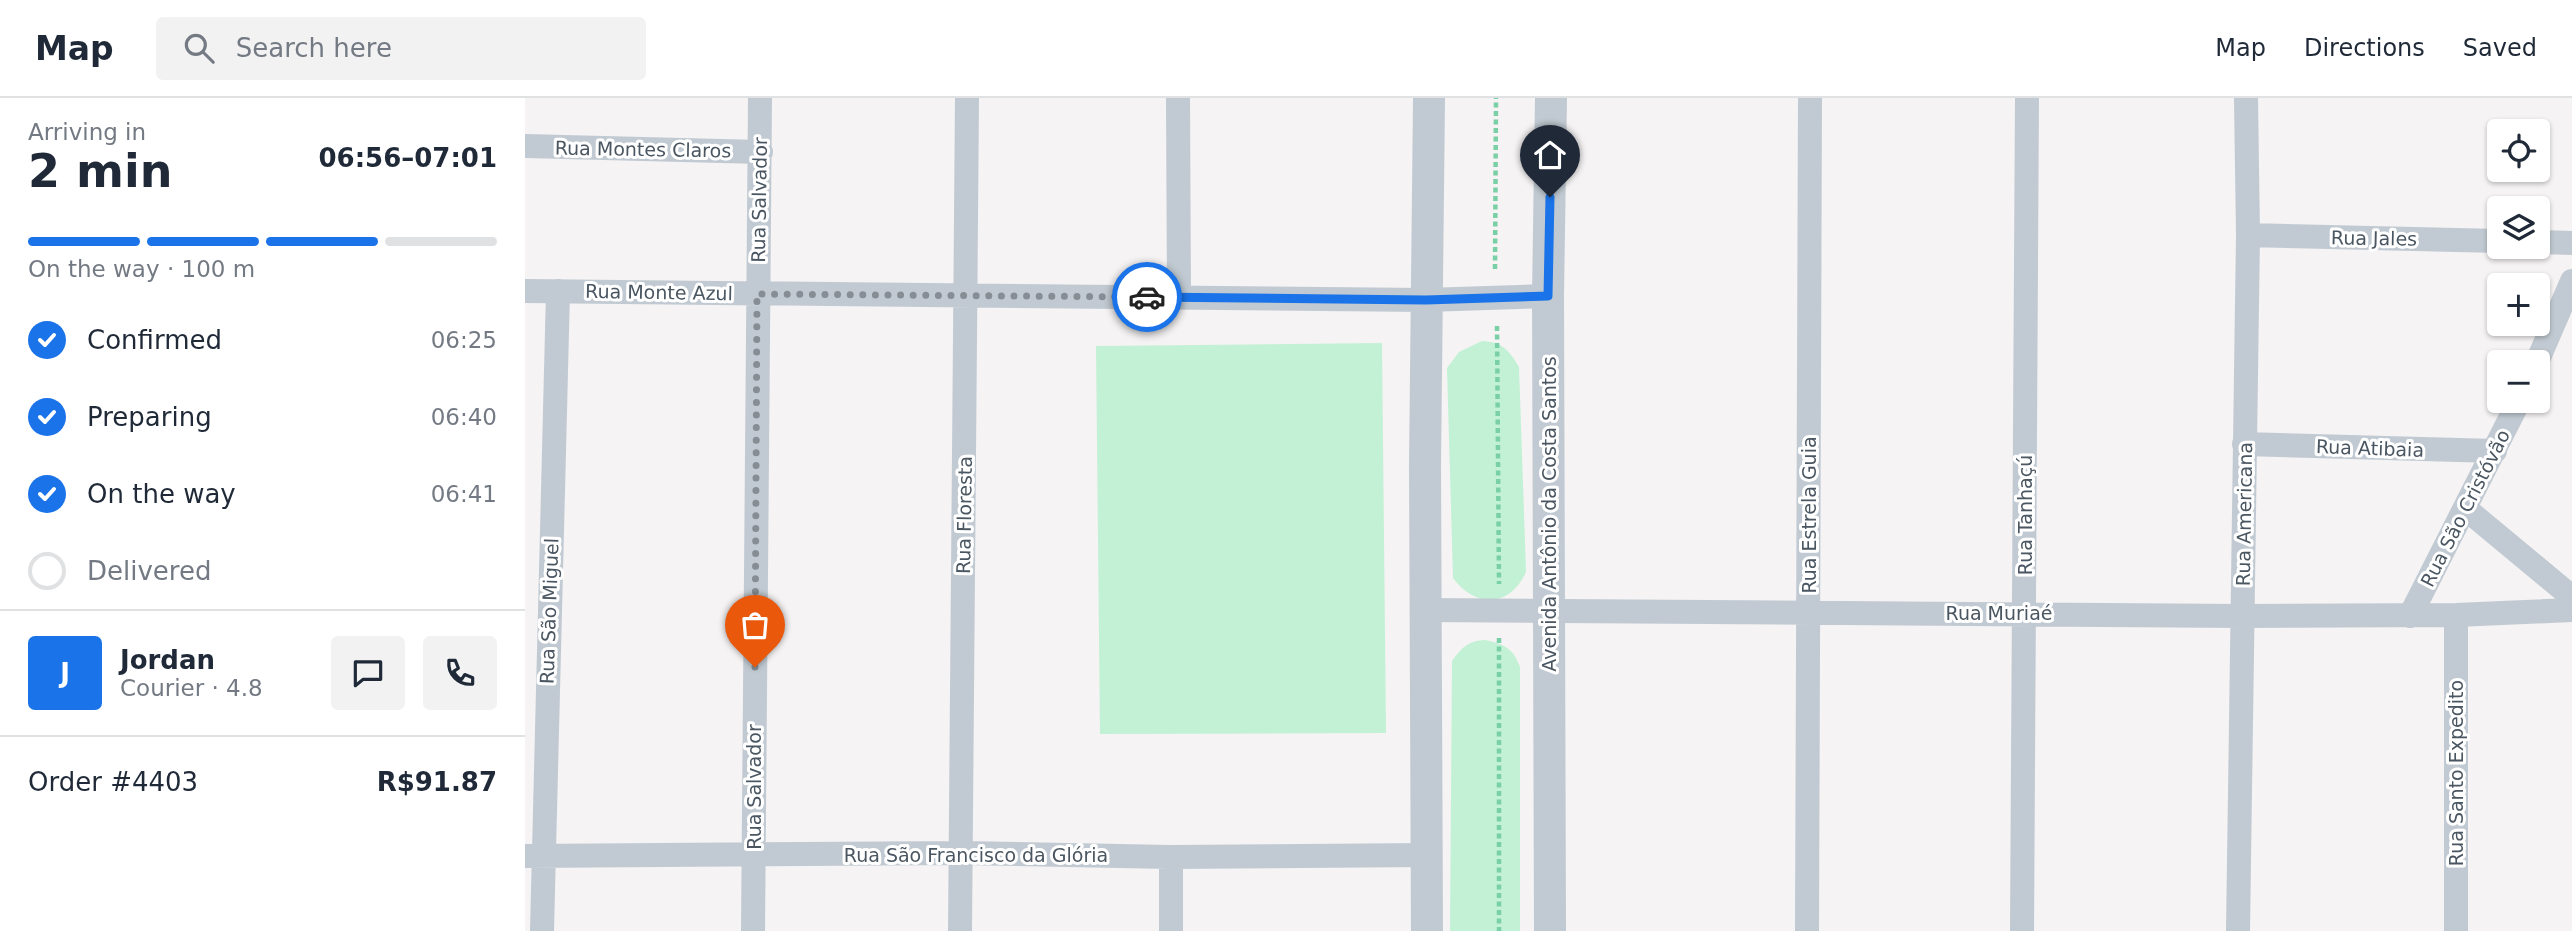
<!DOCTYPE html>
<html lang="en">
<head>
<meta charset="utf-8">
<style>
	:root { --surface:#fff; --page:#f2f2f3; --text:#1f2937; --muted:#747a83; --line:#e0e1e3; --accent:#1a73e8 }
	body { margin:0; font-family:"DejaVu Sans",sans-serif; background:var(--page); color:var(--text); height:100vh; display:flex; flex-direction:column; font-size:26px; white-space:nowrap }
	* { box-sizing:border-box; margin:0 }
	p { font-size:23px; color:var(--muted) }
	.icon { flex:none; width:38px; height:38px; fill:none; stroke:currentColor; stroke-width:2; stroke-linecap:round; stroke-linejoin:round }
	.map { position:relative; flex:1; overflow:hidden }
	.side { display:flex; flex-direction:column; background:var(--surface); width:525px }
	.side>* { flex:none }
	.fabs { position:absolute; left:1962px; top:21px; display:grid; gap:14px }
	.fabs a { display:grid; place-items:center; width:63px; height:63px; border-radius:7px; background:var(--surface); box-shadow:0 2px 5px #0004; font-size:35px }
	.pin { position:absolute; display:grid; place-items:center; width:60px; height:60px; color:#fff; margin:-72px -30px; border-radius:50% 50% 50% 0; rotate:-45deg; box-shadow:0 0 7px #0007 }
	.pin .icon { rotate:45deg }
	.courier { position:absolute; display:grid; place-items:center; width:70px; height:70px; margin:-35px; border:5px solid #1a73e8; border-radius:50%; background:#fff; color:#222; box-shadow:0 2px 9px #0007 }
	.head em { font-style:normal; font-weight:700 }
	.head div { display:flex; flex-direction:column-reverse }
	.head { display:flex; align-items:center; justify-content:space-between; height:119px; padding:0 28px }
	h1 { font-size:46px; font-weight:700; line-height:52px }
	.bar { display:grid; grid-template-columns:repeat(4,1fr); gap:10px 7px; align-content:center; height:84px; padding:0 28px }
	.bar i { height:9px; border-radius:5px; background:var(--line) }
	.bar .active { background:var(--accent) }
	.bar p { grid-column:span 4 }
	.line { display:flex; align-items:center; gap:18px; padding:0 28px; border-top:2px solid var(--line) }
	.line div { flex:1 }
	.round { display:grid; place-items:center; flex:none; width:74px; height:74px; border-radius:7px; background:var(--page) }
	ol { padding:0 28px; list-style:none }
	li { display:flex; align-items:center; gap:21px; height:77px }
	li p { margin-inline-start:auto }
	li .icon { padding:7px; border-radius:50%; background:var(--accent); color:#fff; stroke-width:4 }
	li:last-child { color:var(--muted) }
	li i { width:38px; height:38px; border:4px solid var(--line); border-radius:50% }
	header { display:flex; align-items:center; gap:42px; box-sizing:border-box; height:98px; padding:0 35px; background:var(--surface); border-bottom:2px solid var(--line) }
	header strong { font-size:33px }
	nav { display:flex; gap:38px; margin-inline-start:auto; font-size:24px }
	.search { width:490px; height:63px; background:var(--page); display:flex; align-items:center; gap:18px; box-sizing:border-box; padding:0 24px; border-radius:7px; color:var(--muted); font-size:26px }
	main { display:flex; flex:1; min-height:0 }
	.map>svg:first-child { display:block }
	.green { fill:#c3f1d5 }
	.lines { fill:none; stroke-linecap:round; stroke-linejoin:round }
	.path { stroke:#7ad0a6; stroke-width:4.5; stroke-dasharray:5 3.5; stroke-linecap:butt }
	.minor { stroke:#c1cad2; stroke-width:24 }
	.tertiary { stroke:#c1cad2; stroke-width:32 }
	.done { stroke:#868d94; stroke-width:7; stroke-dasharray:0 12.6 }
	.route { stroke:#1a73e8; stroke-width:9 }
	.labels { text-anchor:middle; stroke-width:6; stroke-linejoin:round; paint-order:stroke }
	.street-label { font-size:19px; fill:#4a5661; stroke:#fff }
</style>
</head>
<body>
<header>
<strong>Map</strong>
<div class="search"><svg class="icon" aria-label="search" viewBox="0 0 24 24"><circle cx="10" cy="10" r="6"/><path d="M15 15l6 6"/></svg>Search here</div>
<nav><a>Map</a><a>Directions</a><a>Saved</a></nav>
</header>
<main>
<section class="side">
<div class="head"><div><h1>2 min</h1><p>Arriving in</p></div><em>06:56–07:01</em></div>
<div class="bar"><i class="active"></i><i class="active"></i><i class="active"></i><i></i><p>On the way · 100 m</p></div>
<ol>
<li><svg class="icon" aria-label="check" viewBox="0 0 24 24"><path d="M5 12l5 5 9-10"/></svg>Confirmed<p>06:25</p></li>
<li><svg class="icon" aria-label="check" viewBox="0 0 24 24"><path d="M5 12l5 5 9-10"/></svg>Preparing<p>06:40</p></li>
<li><svg class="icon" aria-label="check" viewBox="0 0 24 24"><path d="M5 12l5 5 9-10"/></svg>On the way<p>06:41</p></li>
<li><i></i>Delivered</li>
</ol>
<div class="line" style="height:126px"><b class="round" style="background:var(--accent);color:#fff">J</b><div><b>Jordan</b><p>Courier · 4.8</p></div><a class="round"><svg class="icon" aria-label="chat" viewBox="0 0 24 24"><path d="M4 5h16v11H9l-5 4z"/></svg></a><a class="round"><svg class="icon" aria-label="phone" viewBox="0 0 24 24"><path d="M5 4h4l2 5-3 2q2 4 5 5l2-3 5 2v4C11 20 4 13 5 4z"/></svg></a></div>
<div class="line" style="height:91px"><div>Order #4403</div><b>R$91.87</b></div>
</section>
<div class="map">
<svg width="2047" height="833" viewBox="0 0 2047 833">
	<rect width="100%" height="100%" fill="#f5f3f3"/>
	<!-- green -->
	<path class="green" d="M957,243C977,244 984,252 994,269L1001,474C985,510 950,510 928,480L922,270L934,254Z
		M857,245L861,635L575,636L571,248Z
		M960,542C979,546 988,550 995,569V833H925L927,563C937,549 943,543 960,542Z"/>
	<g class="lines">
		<!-- path -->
		<path class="path" d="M970,171L971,0
			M972,228L974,486
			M974,540V833"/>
		<!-- minor -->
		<path class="minor" d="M653,0L654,199
			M0,48L236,54
			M1723,137L1974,143
			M2012,144L2047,145
			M0,193L901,202L1023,198
			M2012,264L2047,183
			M1719,346L1970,353
			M1941,411L2047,499
			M901,512L1718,518L1931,517L2047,512
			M1885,518L1994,303
			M0,758L436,755L646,759L903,757
			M17,833L33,193
			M228,833L235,0
			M435,833L442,0
			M646,833V759
			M1282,833L1285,0
			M1497,833L1502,0
			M1713,833L1723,137L1721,0
			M1931,833V517"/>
		<!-- tertiary -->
		<path class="tertiary" d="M902,833L900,368L904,0
			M1025,833L1023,198L1026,0"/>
	</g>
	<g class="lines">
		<!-- done -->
		<path class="done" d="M230,569L232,196L622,199"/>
		<!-- route -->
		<path class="route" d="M622,199L901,202L1023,198L1025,99"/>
	</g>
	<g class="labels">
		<!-- street labels -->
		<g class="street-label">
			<text transform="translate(118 51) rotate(1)" y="7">Rua Montes Claros</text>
			<text transform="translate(234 102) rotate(-89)" y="7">Rua Salvador</text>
			<text transform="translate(1849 140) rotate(1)" y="7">Rua Jales</text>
			<text transform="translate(134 194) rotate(1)" y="7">Rua Monte Azul</text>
			<text transform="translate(1845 350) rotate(2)" y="7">Rua Atibaia</text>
			<text transform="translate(1940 410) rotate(-63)" y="7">Rua São Cristóvão</text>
			<text transform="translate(1024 416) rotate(-90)" y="7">Avenida Antônio da Costa Santos</text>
			<text transform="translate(1719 416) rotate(-89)" y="7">Rua Americana</text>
			<text transform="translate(439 417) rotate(-89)" y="7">Rua Floresta</text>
			<text transform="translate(1284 417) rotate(-90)" y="7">Rua Estrela Guia</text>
			<text transform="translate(1500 417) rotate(-90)" y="7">Rua Tanhaçú</text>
			<text transform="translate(24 513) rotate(-88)" y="7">Rua São Miguel</text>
			<text x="1474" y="522">Rua Muriaé</text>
			<text transform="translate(1931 675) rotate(-90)" y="7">Rua Santo Expedito</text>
			<text transform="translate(229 689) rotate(-90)" y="7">Rua Salvador</text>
			<text x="451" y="764">Rua São Francisco da Glória</text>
		</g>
	</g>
</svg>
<div class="fabs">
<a><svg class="icon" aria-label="locate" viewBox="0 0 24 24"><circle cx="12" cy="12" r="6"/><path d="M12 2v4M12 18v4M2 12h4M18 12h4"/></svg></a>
<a><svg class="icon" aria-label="layers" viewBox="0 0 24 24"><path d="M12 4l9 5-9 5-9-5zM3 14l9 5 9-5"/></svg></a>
<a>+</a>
<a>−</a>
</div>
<div class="pin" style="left:230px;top:569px;background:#ea580c"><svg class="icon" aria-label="bag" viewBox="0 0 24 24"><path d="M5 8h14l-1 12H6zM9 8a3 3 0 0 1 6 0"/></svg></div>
<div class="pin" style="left:1025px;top:99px;background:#1f2937"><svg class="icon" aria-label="home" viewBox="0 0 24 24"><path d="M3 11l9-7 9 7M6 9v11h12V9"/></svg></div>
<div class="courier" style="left:622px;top:199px"><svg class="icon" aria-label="car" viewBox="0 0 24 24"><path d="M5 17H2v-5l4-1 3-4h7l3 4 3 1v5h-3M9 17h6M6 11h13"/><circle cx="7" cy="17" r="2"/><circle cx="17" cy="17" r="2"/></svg></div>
</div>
</main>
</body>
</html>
